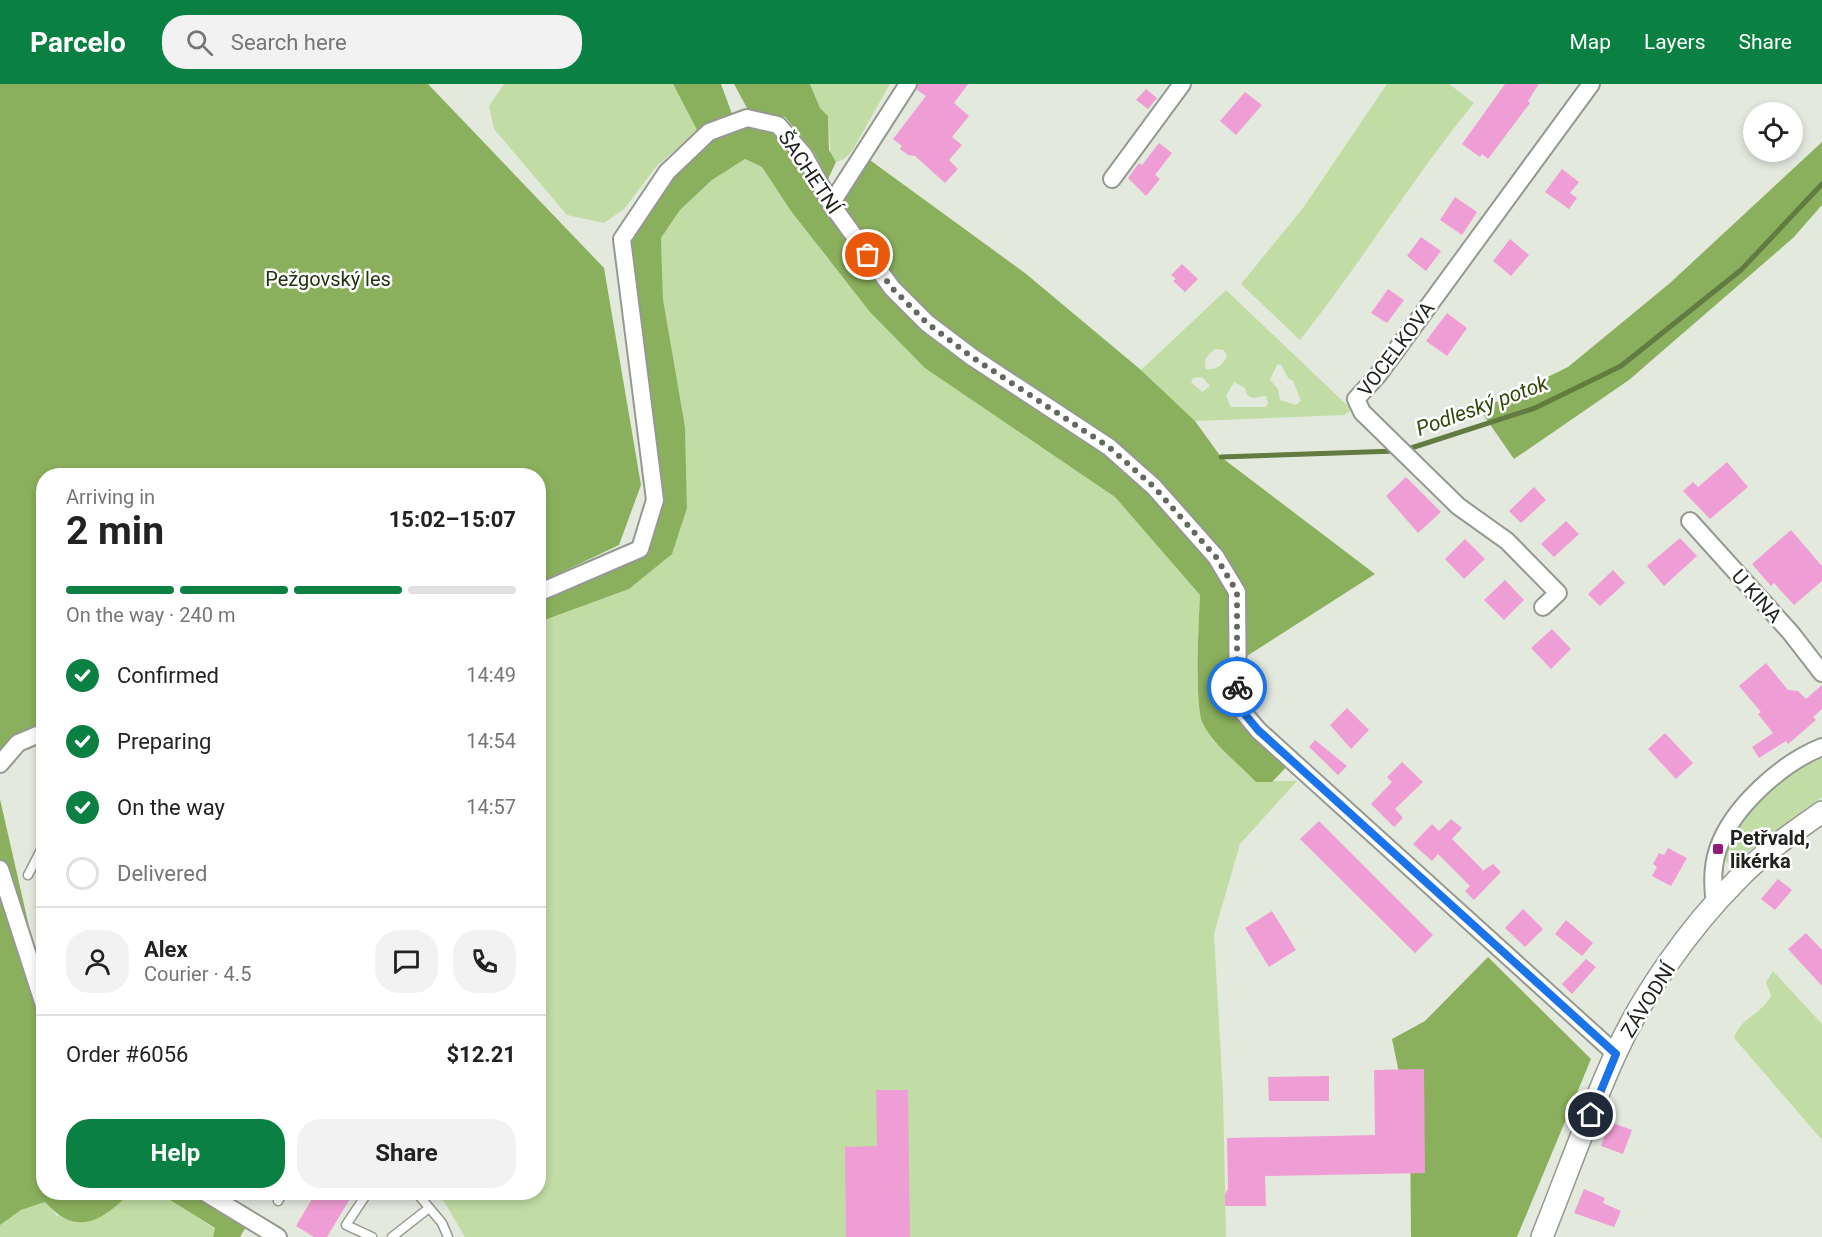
<!DOCTYPE html>
<html lang="en">
<head>
<meta charset="utf-8">
<style>
	:root { --surface:#fff; --page:#f2f2f2; --text:#222; --muted:#767676; --line:#e0e0e0; --accent:#0b8043 }
	body { margin:0; font-family:Roboto,sans-serif; background:var(--page); color:var(--text); height:100vh; display:flex; flex-direction:column; font-size:22px; white-space:nowrap }
	* { box-sizing:border-box; margin:0 }
	p { font-size:20px; color:var(--muted) }
	.icon { flex:none; width:33px; height:33px; fill:none; stroke:currentColor; stroke-width:2; stroke-linecap:round; stroke-linejoin:round }
	.map { position:relative; flex:1; overflow:hidden }
	.panel { position:absolute; left:36px; top:384px; width:510px; height:732px; display:flex; flex-direction:column; background:var(--surface); border-radius:24px; box-shadow:0 3px 9px #0003 }
	.panel>* { flex:none }
	.fabs { position:absolute; left:1743px; top:18px; display:grid; gap:12px }
	.fabs a { display:grid; place-items:center; width:60px; height:60px; border-radius:50%; background:var(--surface); box-shadow:0 3px 9px #0003; font-size:30px }
	.pin { position:absolute; display:grid; place-items:center; width:51px; height:51px; color:#fff; margin:-26px; border:3px solid #fff; border-radius:50%; box-shadow:0 2px 6px #0007 }
	.courier { position:absolute; display:grid; place-items:center; width:60px; height:60px; margin:-30px; border:4px solid #1a73e8; border-radius:50%; background:#fff; color:#222; box-shadow:0 2px 8px #0007 }
	.headline em { font-style:normal; font-weight:700 }
	.headline div { display:flex; flex-direction:column-reverse }
	.headline { display:flex; align-items:center; justify-content:space-between; height:102px; padding:0 30px }
	h1 { font-size:39px; font-weight:700; line-height:45px }
	.bar { display:grid; grid-template-columns:repeat(4,1fr); gap:9px 6px; align-content:center; height:72px; padding:0 30px }
	.bar i { height:8px; border-radius:4px; background:var(--line) }
	.bar .selected { background:var(--accent) }
	.bar p { grid-column:span 4 }
	.line { display:flex; align-items:center; gap:15px; padding:0 30px; border-top:2px solid var(--line) }
	.line div { flex:1 }
	.round { display:grid; place-items:center; flex:none; width:63px; height:63px; border-radius:24px; background:var(--page) }
	ol { padding:0 30px; list-style:none }
	li { display:flex; align-items:center; gap:18px; height:66px }
	li p { margin-inline-start:auto }
	li .icon { padding:6px; border-radius:50%; background:var(--accent); color:#fff; stroke-width:4 }
	li:last-child { color:var(--muted) }
	li i { width:33px; height:33px; border:3px solid var(--line); border-radius:50% }
	.cta { display:flex; gap:12px; margin-top:auto; padding:12px 30px }
	.cta a { flex:1; height:69px; border-radius:24px; background:var(--accent); color:#fff; font-size:24px; font-weight:700; line-height:69px; text-align:center }
	.cta a+a { background:var(--page); color:var(--text) }
	header { display:flex; align-items:center; gap:36px; box-sizing:border-box; height:84px; padding:0 30px; background:var(--accent); color:#fff }
	header strong { font-size:28px }
	nav { display:flex; gap:33px; margin-inline-start:auto; font-size:21px }
	.search { width:420px; height:54px; background:var(--page); display:flex; align-items:center; gap:15px; box-sizing:border-box; padding:0 21px; border-radius:24px; color:var(--muted); font-size:22px }
	.map>svg:first-child { display:block }
	.green { fill:#c2dca5; fill-rule:evenodd }
	.forest { fill:#8bb05d }
	.lines { fill:none; stroke-linecap:round; stroke-linejoin:round }
	.stream { stroke:#617b41; stroke-width:5 }
	.building { fill:#ef9ed5 }
	.service-casing { stroke:#959a90; stroke-width:11 }
	.minor-casing { stroke:#959a90; stroke-width:20 }
	.tertiary-casing { stroke:#959a90; stroke-width:24 }
	.service { stroke:#fff; stroke-width:8 }
	.minor { stroke:#fff; stroke-width:16 }
	.tertiary { stroke:#fff; stroke-width:21 }
	.done { stroke:#656862; stroke-width:6; stroke-dasharray:0 10.8 }
	.route { stroke:#1a73e8; stroke-width:8 }
	.poi-dot { fill:#941b78; stroke:#fff; stroke-width:2 }
	.labels { text-anchor:middle; stroke-width:5; stroke-linejoin:round; paint-order:stroke }
	.street-label { font-size:20px; fill:#21231f; stroke:#fff }
	.park-label { font-size:20px; fill:#23320f; stroke:#fff }
	.poi-label { font-size:20px; font-weight:bold; fill:#21231f; stroke:#fff; text-anchor:start }
	.water-label { font-size:21px; font-style:italic; fill:#32490d; stroke:#fff }
</style>
</head>
<body>
<header>
<strong>Parcelo</strong>
<div class="search"><svg class="icon" aria-label="search" viewBox="0 0 24 24"><circle cx="10" cy="10" r="6"/><path d="M15 15l6 6"/></svg>Search here</div>
<nav><a>Map</a><a>Layers</a><a>Share</a></nav>
</header>
<div class="map">
<svg width="1822" height="1153" viewBox="0 0 1822 1153">
	<rect width="100%" height="100%" fill="#e4e9de"/>
	<!-- green -->
	<path class="green" d="M504,0H673L697,46L656,83L624,125L604,139L567,131L494,45L489,22Z
		M810,0H890L852,67L844,75L836,78L831,73L828,32L820,24Z
		M1387,0H1449L1474,19C1412,95 1361,179 1300,256L1241,200L1303,124Z
		M745,75L762,83L827,174L1046,363L1115,413L1200,511C1199,535 1194,622 1203,640C1213,662 1239,680 1256,697H1297L1240,760L1214,850L1223,1010L1226,1153H465L439,1109L538,1108L539,538L629,505L687,424L685,343L663,215L661,154L680,126L712,96Z
		M1226,206L1349,323L1350,327L1344,331L1195,337L1141,286ZM1215,265L1224,266L1227,273C1221,282 1217,286 1206,285C1203,274 1207,272 1215,265ZM1281,280L1288,294L1293,297L1301,317L1296,321L1280,316L1278,305L1270,296L1277,281ZM1202,293L1210,302L1202,308L1191,298L1193,294ZM1234,298L1245,304L1247,311L1253,314L1266,312L1268,319L1266,323H1231L1226,312Z
		M1822,672V713L1736,777L1727,779L1724,771C1743,729 1780,692 1822,672Z
		M1773,887L1822,940V1056L1734,954C1741,933 1760,932 1771,912L1766,898Z
		M159,1108L215,1145L213,1153H0V1141L21,1126L45,1118L57,1132L126,1113L130,1109Z"/>
	<!-- forest -->
	<path class="forest" d="M0,0H428L604,184L641,401L619,461L539,499L538,392H44L43,653L6,664L0,683Z
		M673,0H721L732,30L697,46Z
		M734,0H810L820,24L828,32L829,66L836,78L828,95L814,68L785,33L748,26Z
		M742,35L778,41L831,120L863,71L1025,189L1141,286L1195,337L1221,373L1375,490L1236,579L1238,622L1292,677L1272,698H1256C1239,680 1214,662 1203,640C1194,623 1199,534 1200,511L1115,413L925,284L870,228L791,127L762,83L745,75L712,96L680,126L661,154L663,215L685,343L687,424L672,470L629,505L539,538V509L640,465L655,416L622,155L709,48Z
		M1822,58V121L1793,154L1629,296L1514,375L1480,326L1568,283L1670,199Z
		M0,715L43,904L44,1108L130,1109C101,1138 76,1153 45,1118L21,1126L0,1141Z
		M1488,873L1591,975L1517,1153H1411L1410,1042L1392,955L1425,937Z
		M159,1109H200L247,1141L240,1153H213L215,1144Z"/>
	<g class="lines">
		<!-- stream -->
		<path class="stream" d="M1405,366L1535,324L1621,282L1741,186L1822,100
			M1221,373L1396,367"/>
	</g>
	<!-- building -->
	<path class="building" d="M918,0H968L954,19L969,32L952,53L962,61L949,76L958,85L945,99L915,72L908,71L900,65L902,62L893,55L926,12L917,6Z
		M1505,0H1539L1528,17L1530,19L1488,75L1482,70L1480,73L1462,60Z
		M1146,5L1157,14L1148,25L1136,16Z
		M1245,8L1262,21L1236,51L1220,37Z
		M1159,59L1172,69L1155,91L1160,95L1146,112L1128,94L1139,79L1142,81Z
		M1562,85L1579,98L1570,109L1577,114L1569,125L1545,108Z
		M1455,113L1477,128L1462,151L1440,136Z
		M1421,153L1441,167L1426,187L1407,172Z
		M1510,155L1529,171L1511,192L1493,177Z
		M1182,180L1198,195L1185,208L1173,197L1176,195L1171,191Z
		M1388,205L1404,216L1387,239L1371,229Z
		M1447,229L1467,244L1447,272L1426,257Z
		M1727,378L1748,403L1710,435L1683,407L1693,398L1698,403Z
		M1406,393L1441,428L1418,449L1386,412Z
		M1534,403L1546,416L1521,439L1509,427Z
		M1566,437L1579,450L1554,473L1541,460Z
		M1791,446L1822,482V497L1794,521L1774,499L1771,502L1752,480Z
		M1680,454L1697,472L1664,502L1647,482Z
		M1465,455L1485,475L1464,495L1445,475Z
		M1613,486L1625,499L1600,522L1588,510Z
		M1505,496L1524,516L1504,536L1484,516Z
		M1552,545L1571,565L1551,585L1531,564Z
		M1766,579L1788,606L1798,607L1806,615L1822,601V625L1813,633L1816,636L1788,660L1786,657L1759,674L1752,663L1773,649L1758,630L1761,628L1739,602Z
		M1347,624L1369,646L1351,665L1330,641Z
		M1665,649L1693,679L1676,695L1648,665Z
		M1315,656L1347,682L1338,691L1309,663Z
		M1402,678L1423,698L1395,725L1403,734L1394,743L1371,720L1392,698L1387,693Z
		M1451,735L1462,744L1452,755L1483,786L1481,788L1493,780L1501,788L1474,816L1465,807L1470,802L1438,770L1432,777L1413,760L1432,740L1439,747Z
		M1319,737L1433,851L1415,869L1300,755Z
		M1668,764L1687,774L1671,802L1652,792L1657,783L1653,780L1659,769L1664,771Z
		M1778,795L1792,806L1775,826L1761,815Z
		M1523,825L1543,845L1525,863L1505,844Z
		M1272,827L1296,866L1269,883L1245,844Z
		M1566,836L1593,859L1582,872L1555,850Z
		M1806,849L1822,866V902L1788,865Z
		M1586,875L1596,883L1572,910L1562,900Z
		M1424,985L1425,1089L1265,1092L1266,1122H1225V1110L1228,1105L1227,1054L1375,1051L1374,986Z
		M1329,992V1017H1269L1268,993Z
		M876,1006H908L910,1153H846L845,1063L877,1062Z
		M1610,1038L1632,1046L1623,1070L1601,1062Z
		M1584,1105L1605,1114L1603,1119L1621,1127L1614,1143L1574,1129Z
		M316,1108H354L327,1153H314L296,1142Z"/>
	<g class="lines">
		<!-- service casing -->
		<g class="service-casing">
			<path id="service" d="M28,791L44,760
				M368,1108L346,1141L372,1153
				M416,1108L442,1139L448,1153
				M278,1117L283,1108
				M392,1153L429,1124"/>
		</g>
		<!-- minor casing -->
		<g class="minor-casing">
			<path id="minor" d="M1112,95L1182,0
				M831,120L908,0
				M1690,437L1791,549L1822,589
				M538,509L640,465L655,416L622,155L667,88L709,48L747,34L778,41L804,71L831,120L892,204L927,239L972,273L1109,363L1154,403L1216,473L1237,508L1238,622L1258,646L1616,970
				M1543,523L1558,509L1507,457L1458,422L1362,328L1356,315L1378,291L1591,0
				M0,680L18,659L44,648
				M0,785L44,921
				M1715,820C1712,800 1712,783 1718,765C1732,723 1782,679 1822,663
				M204,1108L278,1153"/>
		</g>
		<!-- tertiary casing -->
		<g class="tertiary-casing">
			<path id="tertiary" d="M1542,1153C1566,1093 1588,1031 1615,971C1642,911 1690,843 1737,796C1762,770 1792,749 1822,728"/>
		</g>
		<!-- service -->
		<use href="#service" class="service"/>
		<!-- minor -->
		<use href="#minor" class="minor"/>
		<!-- tertiary -->
		<use href="#tertiary" class="tertiary"/>
	</g>
	<g class="lines">
		<!-- done -->
		<path class="done" d="M868,171L892,204L927,239L972,273L1109,363L1154,403L1216,473L1237,508V603"/>
		<!-- route -->
		<path class="route" d="M1237,603L1238,622L1258,646L1616,970L1591,1031"/>
	</g>
	<!-- markers -->
	<rect class="poi-dot" x="1712" y="759" width="12" height="12" rx="3"/>
	<g class="labels">
		<!-- street labels -->
		<g class="street-label">
			<text transform="translate(810 88) rotate(56)" y="7">ŠACHETNÍ</text>
			<text transform="translate(1396 265) rotate(-53)" y="7">VOCELKOVA</text>
			<text transform="translate(1757 512) rotate(48)" y="7">U KINA</text>
			<text transform="translate(1648 916) rotate(-58)" y="7">ZÁVODNÍ</text>
		</g>
		<!-- park labels -->
		<g class="park-label">
			<text x="328" y="202">Pežgovský les</text>
		</g>
		<!-- poi labels -->
		<g class="poi-label">
			<text x="1730" y="761">Petřvald,<tspan x="1730" dy="23">likérka</tspan></text>
		</g>
		<!-- water labels -->
		<g class="water-label">
			<text transform="translate(1482 322) rotate(-20)" y="7">Podleský potok</text>
		</g>
	</g>
</svg>
<div class="fabs">
<a><svg class="icon" aria-label="locate" viewBox="0 0 24 24"><circle cx="12" cy="12" r="6"/><path d="M12 2v4M12 18v4M2 12h4M18 12h4"/></svg></a>
</div>
<div class="pin" style="left:868px;top:171px;background:#ea580c"><svg class="icon" aria-label="bag" viewBox="0 0 24 24"><path d="M5 8h14l-1 12H6zM9 8a3 3 0 0 1 6 0"/></svg></div>
<div class="pin" style="left:1591px;top:1031px;background:#1f2937"><svg class="icon" aria-label="home" viewBox="0 0 24 24"><path d="M3 11l9-7 9 7M6 9v11h12V9"/></svg></div>
<div class="courier" style="left:1237px;top:603px"><svg class="icon" aria-label="bike" viewBox="0 0 24 24"><circle cx="6" cy="16" r="4"/><circle cx="18" cy="16" r="4"/><path d="M6 16l4-8h5l3 8M10 8l3 8H6M13 5h3"/></svg></div>
<section class="panel">
<div class="headline"><div><h1>2 min</h1><p>Arriving in</p></div><em>15:02–15:07</em></div>
<div class="bar"><i class="selected"></i><i class="selected"></i><i class="selected"></i><i></i><p>On the way · 240 m</p></div>
<ol>
<li><svg class="icon" aria-label="check" viewBox="0 0 24 24"><path d="M5 12l5 5 9-10"/></svg>Confirmed<p>14:49</p></li>
<li><svg class="icon" aria-label="check" viewBox="0 0 24 24"><path d="M5 12l5 5 9-10"/></svg>Preparing<p>14:54</p></li>
<li><svg class="icon" aria-label="check" viewBox="0 0 24 24"><path d="M5 12l5 5 9-10"/></svg>On the way<p>14:57</p></li>
<li><i></i>Delivered</li>
</ol>
<div class="line" style="height:108px"><a class="round"><svg class="icon" aria-label="person" viewBox="0 0 24 24"><circle cx="12" cy="8" r="4"/><path d="M4 21q1-7 8-7t8 7"/></svg></a><div><b>Alex</b><p>Courier · 4.5</p></div><a class="round"><svg class="icon" aria-label="chat" viewBox="0 0 24 24"><path d="M4 5h16v11H9l-5 4z"/></svg></a><a class="round"><svg class="icon" aria-label="phone" viewBox="0 0 24 24"><path d="M5 4h4l2 5-3 2q2 4 5 5l2-3 5 2v4C11 20 4 13 5 4z"/></svg></a></div>
<div class="line" style="height:78px"><div>Order #6056</div><b>$12.21</b></div>
<div class="cta"><a>Help</a><a>Share</a></div>
</section>
</div>
</body>
</html>
